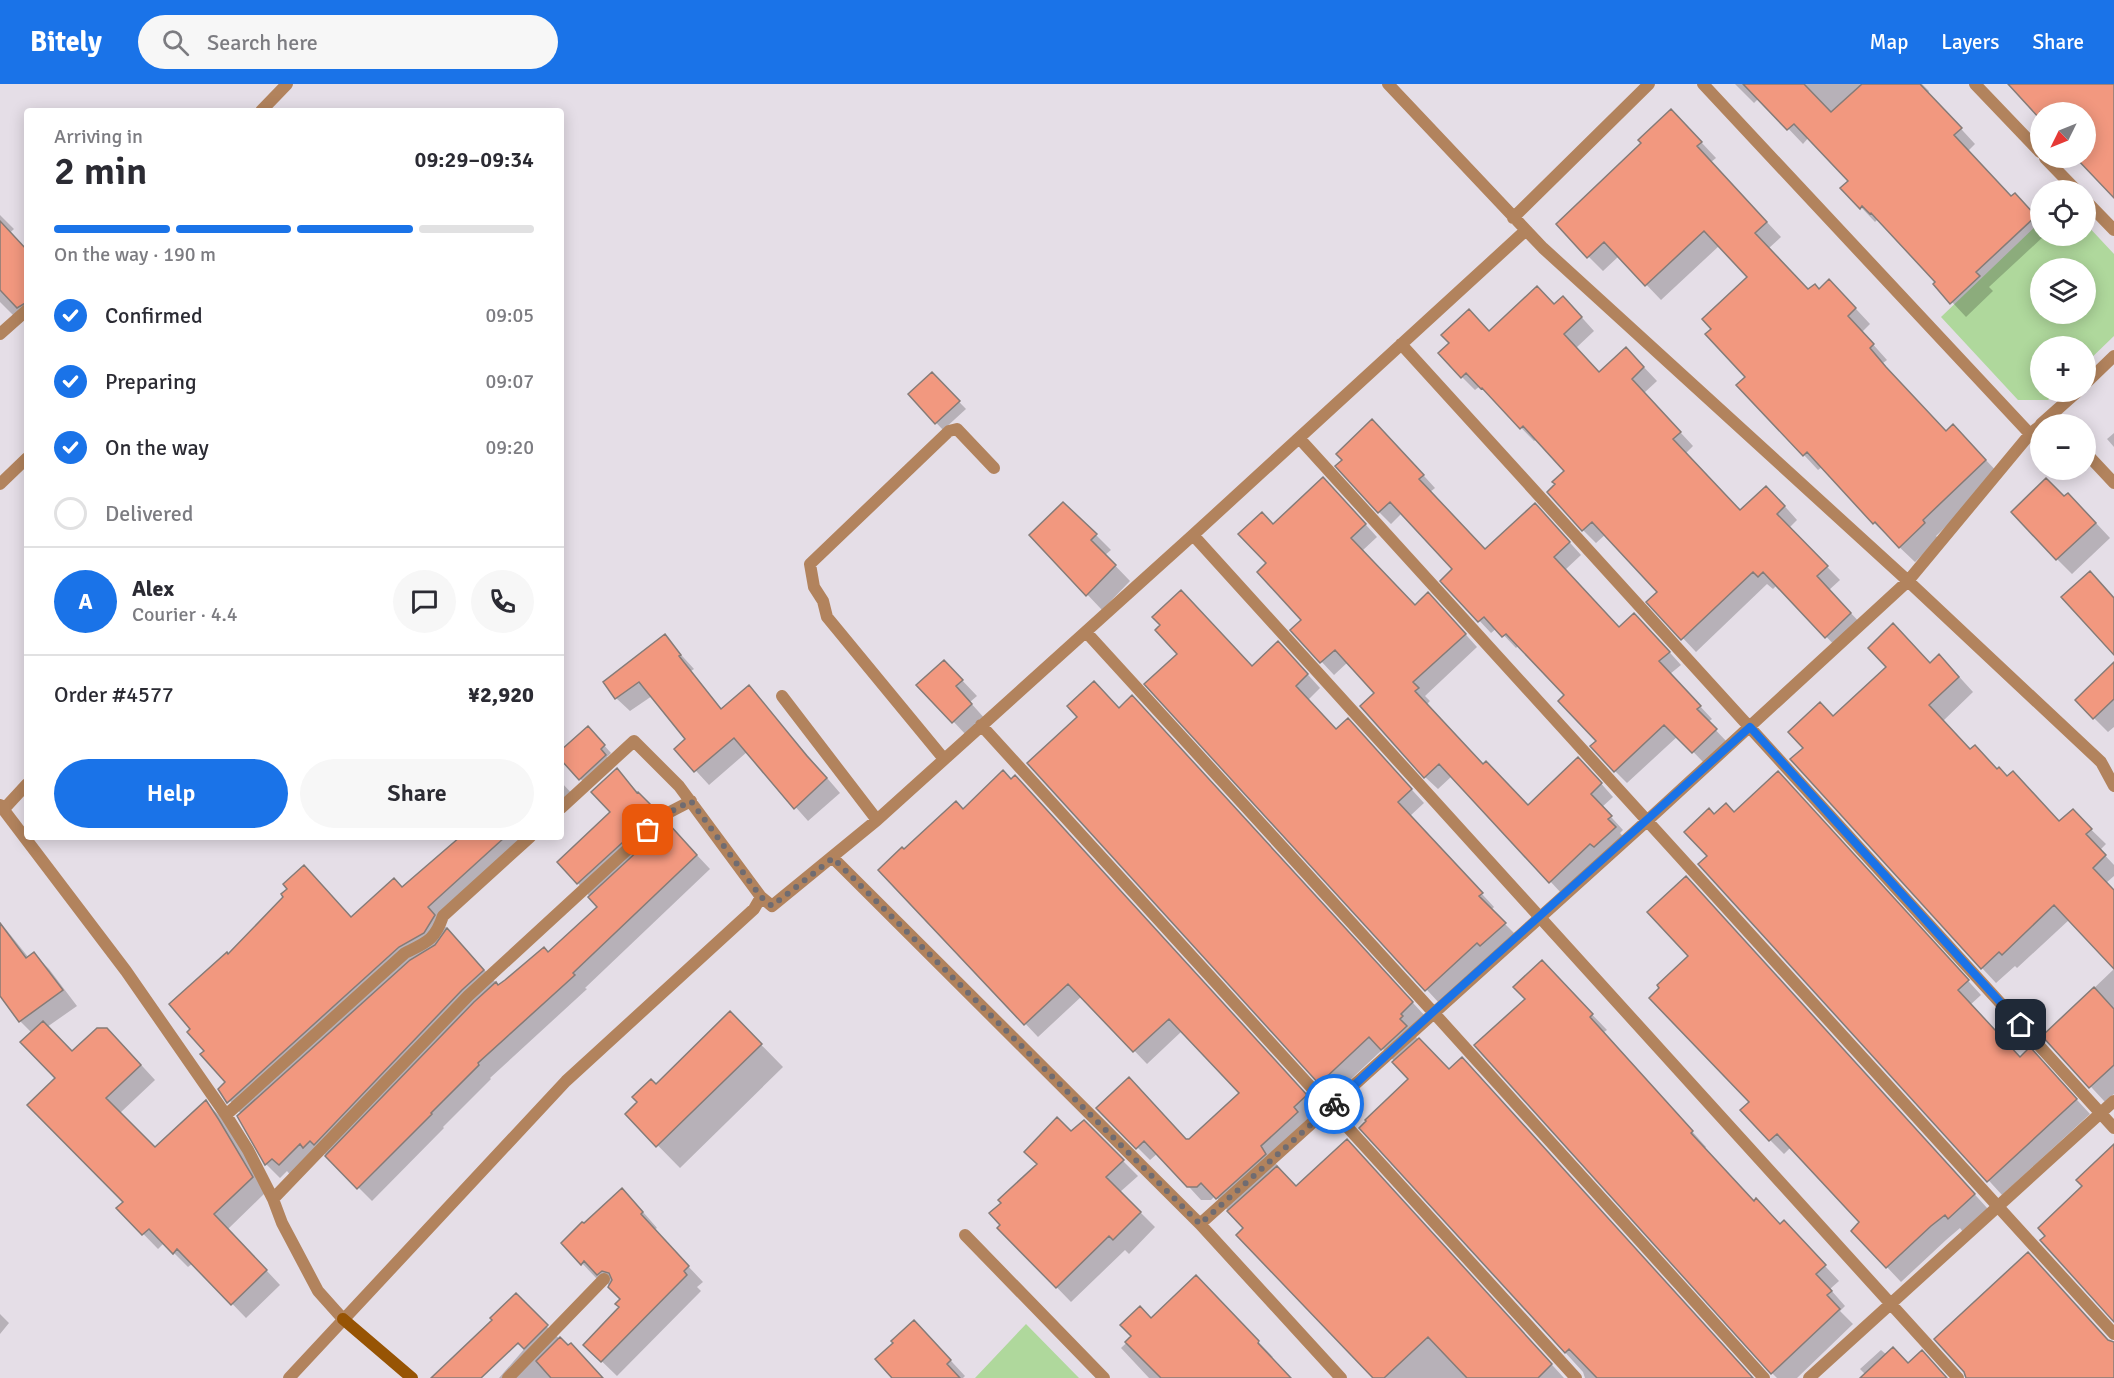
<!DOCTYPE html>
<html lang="en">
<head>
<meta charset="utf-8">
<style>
	:root { --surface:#fff; --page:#f7f7f7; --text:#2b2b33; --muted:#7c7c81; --line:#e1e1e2; --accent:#1a73e8 }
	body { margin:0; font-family:Signika,sans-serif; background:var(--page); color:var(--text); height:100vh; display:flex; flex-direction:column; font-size:22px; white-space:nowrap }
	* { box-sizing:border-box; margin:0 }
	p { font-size:20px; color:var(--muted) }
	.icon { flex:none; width:33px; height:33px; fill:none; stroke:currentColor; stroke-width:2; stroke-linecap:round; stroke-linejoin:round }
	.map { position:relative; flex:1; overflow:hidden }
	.drawer { position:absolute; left:24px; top:24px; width:540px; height:732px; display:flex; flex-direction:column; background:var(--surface); border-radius:6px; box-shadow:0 3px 15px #0003 }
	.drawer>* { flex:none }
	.needle { width:39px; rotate:227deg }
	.buttons { position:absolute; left:2030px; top:18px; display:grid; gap:12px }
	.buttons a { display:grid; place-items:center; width:66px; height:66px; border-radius:50%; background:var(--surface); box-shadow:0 3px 15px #0003; font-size:30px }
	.pin { position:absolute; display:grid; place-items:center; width:51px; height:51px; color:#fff; margin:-26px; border-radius:12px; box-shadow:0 3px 9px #0006 }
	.courier { position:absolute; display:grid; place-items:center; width:60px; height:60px; margin:-30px; border:4px solid #1a73e8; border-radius:50%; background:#fff; color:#222; box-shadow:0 2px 8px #0007 }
	.summary em { font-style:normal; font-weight:600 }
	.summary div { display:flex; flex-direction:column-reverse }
	.summary { display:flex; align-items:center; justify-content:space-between; height:102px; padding:0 30px }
	h1 { font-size:39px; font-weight:600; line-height:45px }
	.bar { display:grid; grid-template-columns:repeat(4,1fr); gap:9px 6px; align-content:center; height:72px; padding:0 30px }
	.bar i { height:8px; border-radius:4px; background:var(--line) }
	.bar .current { background:var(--accent) }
	.bar p { grid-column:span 4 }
	.line { display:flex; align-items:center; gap:15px; padding:0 30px; border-top:2px solid var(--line) }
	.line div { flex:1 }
	.round { display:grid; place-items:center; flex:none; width:63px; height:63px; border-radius:32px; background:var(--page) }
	ol { padding:0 30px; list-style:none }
	li { display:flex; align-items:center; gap:18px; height:66px }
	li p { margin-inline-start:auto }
	li .icon { padding:6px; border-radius:50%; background:var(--accent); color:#fff; stroke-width:4 }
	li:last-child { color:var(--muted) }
	li i { width:33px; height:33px; border:3px solid var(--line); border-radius:50% }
	.action { display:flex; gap:12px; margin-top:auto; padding:12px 30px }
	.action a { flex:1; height:69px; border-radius:36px; background:var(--accent); color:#fff; font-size:24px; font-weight:600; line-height:69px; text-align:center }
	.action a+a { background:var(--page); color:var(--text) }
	header { display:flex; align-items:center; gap:36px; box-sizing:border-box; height:84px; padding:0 30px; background:var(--accent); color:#fff }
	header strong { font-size:28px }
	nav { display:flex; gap:33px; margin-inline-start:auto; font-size:21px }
	.search { width:420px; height:54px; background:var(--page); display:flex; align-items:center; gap:15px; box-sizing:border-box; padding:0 21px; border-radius:33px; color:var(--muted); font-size:22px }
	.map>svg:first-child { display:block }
	.green { fill:#afd89c; fill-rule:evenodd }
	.shadow { fill:#0003 }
	.building { fill:#f2987f; stroke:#857b77; stroke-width:1.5 }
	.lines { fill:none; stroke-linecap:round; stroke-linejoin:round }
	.street { stroke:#b2835d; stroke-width:12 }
	.secondary { stroke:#975404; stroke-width:12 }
	.done { stroke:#706c71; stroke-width:6; stroke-dasharray:0 10.8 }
	.route { stroke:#1a73e8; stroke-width:8 }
</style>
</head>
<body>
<header>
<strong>Bitely</strong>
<div class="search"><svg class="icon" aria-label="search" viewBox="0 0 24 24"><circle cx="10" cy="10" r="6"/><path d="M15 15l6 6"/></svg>Search here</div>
<nav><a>Map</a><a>Layers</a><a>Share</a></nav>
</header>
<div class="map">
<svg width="2114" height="1294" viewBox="0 0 2114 1294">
	<rect width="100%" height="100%" fill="#e5dee7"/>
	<!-- green -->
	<path class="green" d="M2040,138V152H2085V139L2114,170V252L2085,280V262H2040V308H2057L2048,316H2018L1941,233ZM2040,184H2085V230H2040Z
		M1026,1240L1079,1294H975Z"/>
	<!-- shadow -->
	<path class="shadow" d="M1735,0H1922L1929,7L1928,9L1975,60L1968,67L2012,114L2029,126L2040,138V152H2044L1989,203L1993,207L1966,233L1952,218L1937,198L1885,144L1877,136L1875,138L1843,104L1850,97L1809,53L1803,60L1759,14L1754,19Z
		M2012,0H2114V113L2078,74H2085V28H2040V33Z
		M1686,42L1716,74L1711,78L1781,153L1769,164L1809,207H1819L1844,212L1870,240L1862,248L1887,276L1883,279L1901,300L1946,349L1968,357L2000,391L1936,452L1939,455L1915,478L1874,439L1822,383L1818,386L1804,371L1713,245L1749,193L1719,162L1661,216L1619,172L1603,187L1588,172Z
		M0,131L14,145L0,158Z
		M27,167V233L21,239L0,218V179Z
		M1554,222L1576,227L1594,247L1576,264L1600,289L1639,278L1657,297L1644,309L1693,362L1686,369L1741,428L1780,417L1797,436L1789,444L1840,496L1829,506L1864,543L1839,566L1777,501L1773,505L1767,500L1696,568L1649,518L1659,508L1606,450L1596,459L1583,446L1567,387L1537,355L1534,357L1480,302L1475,306L1462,293L1490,248Z
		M932,290L966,325L943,346L910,311Z
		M1385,349L1435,404L1430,408L1485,467L1547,433L1581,471L1565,486L1620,545L1647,543L1681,581L1670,590L1712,635L1708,638L1728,659L1705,680L1678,652L1627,699L1615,687L1598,657L1566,611L1519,561L1516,564L1497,544L1491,549L1442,497L1454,485L1402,429L1391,440L1379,428Z
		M2114,349V363L2107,355Z
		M1336,408L1377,453L1362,467L1415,522L1441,523L1477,563L1425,612L1430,617L1426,621L1483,682L1529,723L1591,688L1613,713L1602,723L1623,746L1620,749L1627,757L1563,811L1452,692L1438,705L1425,693L1377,609L1348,578L1334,591L1292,546L1303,536L1268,479L1273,442Z
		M2064,414L2083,425L2110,454L2072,490L2057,475Z
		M1078,433L1111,466L1105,471L1130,497L1102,526L1031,451Z
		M664,552L694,585L691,587L722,626L749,603L840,709L808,737L747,668L709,701L676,665L687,656L652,612L630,627L616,614Z
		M1291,572L1320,604L1308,616L1336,646L1360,649L1424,719L1410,732L1494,823L1491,826L1517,852L1439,919L1147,600L1253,584Z
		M2114,580V643L2108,648L2094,634Z
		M1930,581L1954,587L1973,608L1943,637L1971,666L2060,739L2072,727L2106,760L2100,766L2114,781V792L2106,799L2114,807V883L2070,835L2017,884L2015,882L1996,899L1982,884L1834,634Z
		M959,593L977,612L970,618L986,636L968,653L919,601Z
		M1119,625L1145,626L1425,932L1412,949L1449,987L1462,975L1477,990L1753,1294H1585L1583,1288L1361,1044L1410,995L1395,978L1383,965L1333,1012L1320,999Z
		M595,651L611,669L607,673L612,679L587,702L561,674V668Z
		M617,686L710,785L585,904L587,905L490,994L491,995L443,1043L444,1044L372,1117L325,1070L293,1094L287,1087L280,1094L266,1080L239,1033L241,1030L220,1005L227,998L206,967L228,872L352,834L402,805L461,753H534L441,838L499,902L548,870L599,823L559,778L612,728Z
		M1011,696L1028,706L1319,1025L1273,1076L1296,1104L1362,1072L1564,1294H1375L1215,1112L1211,1116H1201L1158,1069L1150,1076L1098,1024L1189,1057L1241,1009L1182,947L1147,980L1082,912L1038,953L880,786L963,727Z
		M561,698L576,714L561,728Z
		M1792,703L1981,911L1970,921L2020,974L2043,979L2090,1030L2002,1111L1700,780L1709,772L1714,732L1734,730Z
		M1700,808L1988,1125L1963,1148L1960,1144L1946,1156L1901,1198L1853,1147L1861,1138L1791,1063L1784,1070L1770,1056L1751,1018L1690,872Z
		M0,838L29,874L34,870L49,885L77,922L47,943L72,969L122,960L155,996L120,1029L155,1065L205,1018L220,1032L255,1086L266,1108L228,1145L280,1201L246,1234L193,1179L188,1183L164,1159L158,1165L118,1124L125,1118L57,994L32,949L20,937L0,909Z
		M2114,885V1010L2105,1018L2044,952Z
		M1556,893L1607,946L1604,948L1706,1063L1704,1065L1754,1118L1781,1141L1798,1153L1839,1197L1830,1205L1845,1222L1840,1227L1853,1240L1797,1294H1777L1772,1289L1476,962Z
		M730,929L783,983L680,1084L627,1030Z
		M1084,1038L1138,1092L1120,1108L1155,1143L1129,1170L1125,1166L1071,1218L999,1144L1071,1049Z
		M637,1121L657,1144L654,1146L703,1198L697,1203L701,1207L617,1292L585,1261L621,1224L622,1215L600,1192L597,1195L563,1159Z
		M1196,1193L1273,1273L1271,1274L1290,1294H1149L1121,1264Z
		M0,1230L9,1239L0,1250Z
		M545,1241L568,1263L602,1294H499Z
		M928,1252L965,1292L963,1294H894Z
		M1881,1266L1887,1271L1946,1294H1860L1865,1290L1860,1285Z"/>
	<!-- building -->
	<path class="building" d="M1743,0H1804L1831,28L1862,0H1920L1962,44L1954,51L2011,112L2015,109L2036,132L1976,188L1980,192L1950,220L1933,200L1935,198L1871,129L1870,130L1862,122L1860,125L1840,104L1848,97L1794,40L1787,46Z
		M2008,0H2114V114L2076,74H2085V28H2040V35Z
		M1671,25L1702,58L1697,62L1767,138L1755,149L1808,205L1815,200L1819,205L1829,195L1856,224L1848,232L1874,260L1870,264L1886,283L1946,347L1953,340L1986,376L1923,436L1925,439L1899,464L1875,438L1873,440L1807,368L1803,372L1736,301L1745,293L1705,250L1711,245L1702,235L1747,193L1704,147L1645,202L1604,158L1587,174L1556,140L1641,59L1638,56Z
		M0,137L27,166V218L17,224L0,206Z
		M1537,202L1554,220L1563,212L1582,233L1564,250L1599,288L1626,263L1644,283L1632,295L1681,348L1673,355L1740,426L1766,402L1785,422L1777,430L1828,482L1817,492L1851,529L1825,554L1763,488L1758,493L1753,488L1681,556L1646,518L1657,508L1592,438L1582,447L1547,408L1555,400L1552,398L1564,387L1523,342L1520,345L1482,304L1481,305L1466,289L1461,294L1438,269L1449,259L1441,251L1469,225L1489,247Z
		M932,288L960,317L935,340L908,310Z
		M1372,335L1424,391L1419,395L1485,465L1535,419L1570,458L1554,473L1619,543L1634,529L1670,568L1659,577L1701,622L1697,625L1717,645L1692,669L1664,641L1614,688L1590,662L1596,657L1558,617L1564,611L1506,550L1502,553L1484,533L1478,538L1440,497L1452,485L1390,418L1378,429L1335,382L1342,376L1336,370Z
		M1323,393L1366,440L1351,454L1415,521L1428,508L1466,550L1413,598L1419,604L1415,607L1483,680L1486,677L1528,721L1578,673L1602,699L1591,710L1612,732L1608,735L1616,743L1594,763L1590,760L1549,799L1439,680L1424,694L1360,622L1374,609L1335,566L1320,579L1290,546L1301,536L1257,488L1266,479L1238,450L1262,428L1273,440Z
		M2046,394L2064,412L2068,409L2096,439L2056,476L2011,428Z
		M1063,418L1097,450L1091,456L1116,481L1086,512L1029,451Z
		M2090,487L2114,514V571L2061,513Z
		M1181,506L1252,582L1278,557L1308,590L1296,602L1336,645L1348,634L1412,705L1398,718L1483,809L1479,812L1506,839L1480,862L1477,859L1425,907L1144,600L1177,570L1155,546L1160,541L1152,533Z
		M1893,539L1930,579L1939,570L1959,593L1929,621L1970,665L1975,661L1997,685L1999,683L2007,692L2013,687L2059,737L2073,725L2092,745L2086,750L2106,771L2093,784L2114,806V885L2054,821L2002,871L1999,868L1981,885L1790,675L1803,664L1788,648L1820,618L1833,632L1886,583L1868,564Z
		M665,550L681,571L679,572L721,625L749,601L807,672L827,694L794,725L734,654L694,688L674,665L685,655L639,598L615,615L603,598Z
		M944,576L963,596L956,602L972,620L952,639L916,601Z
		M2114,578V615L2093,635L2075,616Z
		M1094,597L1119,624L1132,611L1413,918L1401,930L1403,932L1400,935L1407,942L1381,966L1369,953L1319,1000L1027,679L1077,633L1067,622Z
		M588,642L605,661L601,665L606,671L579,696L561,676V666Z
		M617,684L637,709L638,708L657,727L577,800L557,778L610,728L591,708Z
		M1003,686L1011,695L1015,691L1307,1011L1294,1023L1298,1028L1261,1062L1266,1070L1216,1115L1201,1099L1197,1103H1187L1144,1057L1136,1065L1096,1024L1129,993L1186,1055H1189L1239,1009L1169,935L1133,968L1068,900L1024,941L878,786L902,763L904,765L956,717L963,725Z
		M1778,687L1969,896L1958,906L2020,973L2030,963L2077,1015L1987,1098L1698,780L1707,772L1684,748L1709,724L1714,730L1726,719L1734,728Z
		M668,739L697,771L573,889L575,891L478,979L479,981L431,1029L432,1030L357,1105L325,1072L474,918L496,898L498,901L505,896L544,863L548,868L597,823L588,813Z
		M460,753H505L428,823L435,831L424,849L399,863L227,1019L218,1005L225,998L200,970L204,967L187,948L190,945L169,920L227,868L228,870L283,813L281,810L287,805L283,800L304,781L351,833L394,794L402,803Z
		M1686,792L1975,1110L1948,1135L1945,1131L1931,1142L1886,1184L1851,1147L1859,1138L1777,1050L1769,1057L1740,1026L1749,1018L1649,914L1659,904L1657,901L1688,872L1647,828Z
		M0,839L26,874L34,868L63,906L19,938L0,912Z
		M447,844L484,886L462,906L314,1061L310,1057L303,1064L300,1060L279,1081L272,1075L265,1081L237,1032L410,876L435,861Z
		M1542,876L1593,930L1590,933L1693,1047L1691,1049L1754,1117L1756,1114L1780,1140L1784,1136L1826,1181L1816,1190L1832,1207L1827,1211L1840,1225L1771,1290L1474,961L1525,915L1513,903Z
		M2094,903L2114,925V981L2089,1004L2042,952Z
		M730,927L762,960L656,1063L625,1030L637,1018L632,1013L651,995L656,1000Z
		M43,937L72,967L97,944H107L141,981L106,1014L155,1063L206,1016L219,1036L253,1093L214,1130L267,1186L231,1221L177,1165L173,1170L149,1145L142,1151L116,1124L123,1118L27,1021L55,994L20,958Z
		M1419,954L1449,985L1462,973L1753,1294H1597L1569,1265L1565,1269L1359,1044L1366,1037L1365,1036L1408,995L1392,978Z
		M1057,1033L1071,1047L1084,1036L1124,1076L1106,1093L1141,1128L1113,1156L1109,1152L1056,1204L997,1144L1000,1141L989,1129L1001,1119L998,1116L1037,1080L1024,1068Z
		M1347,1055L1552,1280L1538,1294H1467L1428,1253L1384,1294H1373L1236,1151L1243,1144L1227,1127L1277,1082L1296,1102Z
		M2114,1060V1238L2040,1156L2045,1152L2038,1144L2082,1102L2076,1096Z
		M622,1104L643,1128L641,1130L689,1182L684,1187L687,1191L601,1278L583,1261L619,1223L615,1220L620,1215L608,1203L612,1196L609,1189L602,1187L597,1191L584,1177L581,1181L561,1159L582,1138L584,1139Z
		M2028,1168L2108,1256L2114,1258V1294H1966L1964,1288L1934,1255Z
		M1196,1191L1259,1257L1258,1259L1291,1294H1161L1125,1258L1131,1252L1120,1241L1140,1222L1151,1234Z
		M516,1209L548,1241L524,1265L518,1259L481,1294H431L492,1236L490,1234Z
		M914,1236L951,1276L947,1280L960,1294H892L875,1275L893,1259L891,1257Z
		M560,1253L568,1261L571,1259L603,1294H551L536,1277Z
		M1893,1263L1908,1279L1922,1266L1947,1294H1860Z"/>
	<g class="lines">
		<!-- street -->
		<path class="street" d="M1388,0L1543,164L1908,497L2101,678L2114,702
			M1703,0L2030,350
			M1975,0L2040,68
			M261,27L287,0
			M2045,74L2076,106
			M2085,116L2114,146
			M1513,134L1649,0
			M0,250L27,226
			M1401,260L2114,1044
			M2085,300L2114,272
			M2041,340L2077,308
			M1299,354L2114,1250
			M2085,368L2114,399
			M0,400L27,374
			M1193,451L1958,1294
			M1086,548L1433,928L1764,1294
			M782,612L877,736
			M981,641L1576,1294
			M944,675L827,533L823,517L814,503L810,480L949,347L957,345L994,384
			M0,721L126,887L226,1031L248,1066L273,1115L282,1139L318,1207L343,1235
			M561,724L634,657L679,702L761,813
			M4,725L27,700
			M833,774L1200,1140L1341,1294
			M226,1031L405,869C427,858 435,856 443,832L530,753
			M273,1115L468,912L666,730L691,717
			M1200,1140L1648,736L1908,497L2030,350L2040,342
			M965,1151L1104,1294
			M289,1294L566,997L754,825L761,813L772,822L877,736L1193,451L1525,147
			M508,1294L604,1195
			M1809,1294L2114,1017"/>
		<!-- secondary -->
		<path class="secondary" d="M343,1235L412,1294"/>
	</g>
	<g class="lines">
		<!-- done -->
		<path class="done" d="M648,746L666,730L691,717L761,813L772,822L833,774L1200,1140L1334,1020"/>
		<!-- route -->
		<path class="route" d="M1334,1020L1433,928L1750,643L2021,941"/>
	</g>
</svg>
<div class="buttons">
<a><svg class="needle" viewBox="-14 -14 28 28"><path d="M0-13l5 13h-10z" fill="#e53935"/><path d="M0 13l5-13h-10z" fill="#7c7c81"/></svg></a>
<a><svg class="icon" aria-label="locate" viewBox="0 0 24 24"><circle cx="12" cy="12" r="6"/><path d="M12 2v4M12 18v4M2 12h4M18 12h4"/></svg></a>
<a><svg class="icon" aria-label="layers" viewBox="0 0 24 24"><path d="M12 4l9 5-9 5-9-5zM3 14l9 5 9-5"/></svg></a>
<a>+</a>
<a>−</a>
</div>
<div class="pin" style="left:648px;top:746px;background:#ea580c"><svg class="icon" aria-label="bag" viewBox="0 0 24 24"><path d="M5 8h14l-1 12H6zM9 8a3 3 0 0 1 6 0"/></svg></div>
<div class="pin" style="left:2021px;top:941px;background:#1f2937"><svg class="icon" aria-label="home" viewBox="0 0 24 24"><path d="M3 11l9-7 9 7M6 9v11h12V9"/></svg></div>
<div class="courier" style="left:1334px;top:1020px"><svg class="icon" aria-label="bike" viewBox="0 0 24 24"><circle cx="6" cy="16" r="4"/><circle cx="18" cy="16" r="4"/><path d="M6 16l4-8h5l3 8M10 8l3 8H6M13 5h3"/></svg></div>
<section class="drawer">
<div class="summary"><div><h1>2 min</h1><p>Arriving in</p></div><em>09:29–09:34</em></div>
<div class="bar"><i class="current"></i><i class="current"></i><i class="current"></i><i></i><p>On the way · 190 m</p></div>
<ol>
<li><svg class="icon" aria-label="check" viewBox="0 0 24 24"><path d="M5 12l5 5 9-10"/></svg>Confirmed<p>09:05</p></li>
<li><svg class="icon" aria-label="check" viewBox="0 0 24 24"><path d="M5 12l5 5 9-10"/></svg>Preparing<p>09:07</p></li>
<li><svg class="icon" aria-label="check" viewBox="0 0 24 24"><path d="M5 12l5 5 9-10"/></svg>On the way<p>09:20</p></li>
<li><i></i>Delivered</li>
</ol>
<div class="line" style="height:108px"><b class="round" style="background:var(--accent);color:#fff">A</b><div><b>Alex</b><p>Courier · 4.4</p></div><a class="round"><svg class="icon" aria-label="chat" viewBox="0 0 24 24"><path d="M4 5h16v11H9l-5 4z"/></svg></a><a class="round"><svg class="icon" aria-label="phone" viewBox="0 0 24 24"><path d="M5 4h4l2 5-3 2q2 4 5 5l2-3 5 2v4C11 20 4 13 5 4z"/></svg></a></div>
<div class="line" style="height:78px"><div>Order #4577</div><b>¥2,920</b></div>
<div class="action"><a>Help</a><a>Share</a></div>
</section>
</div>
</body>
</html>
